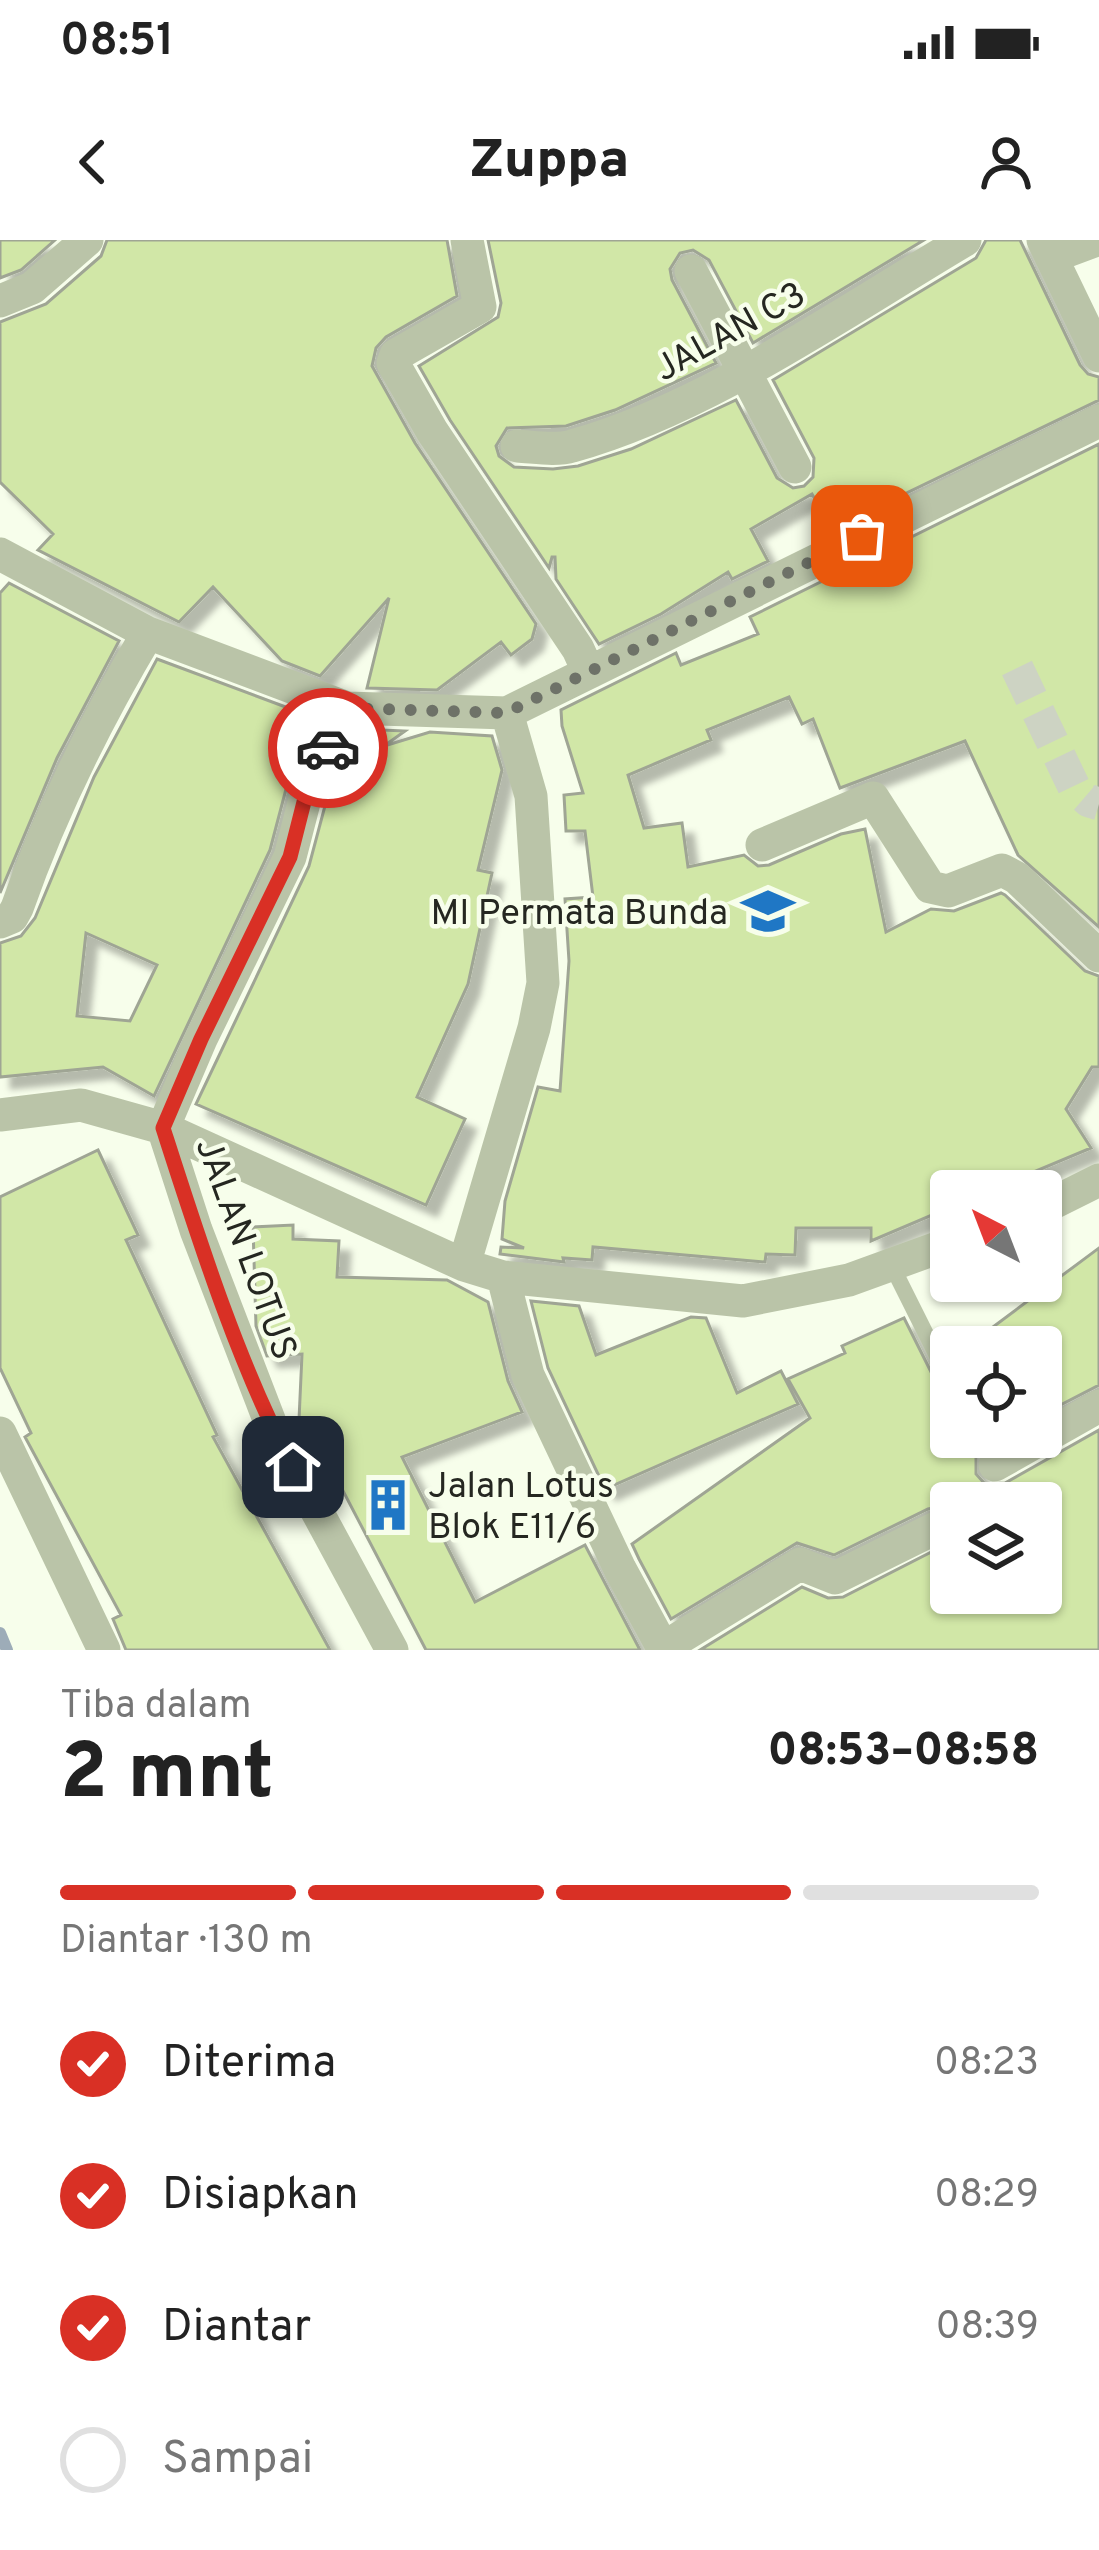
<!DOCTYPE html>
<html lang="id">
<head>
<meta charset="utf-8">
<style>
	:root { --surface:#fff; --page:#f6f6f6; --text:#222; --muted:#767676; --line:#e0e0e0; --accent:#d93025 }
	body { margin:0; font-family:Overpass,sans-serif; background:var(--page); color:var(--text); height:100vh; display:flex; flex-direction:column; font-size:45px; white-space:nowrap }
	* { box-sizing:border-box; margin:0 }
	p { font-size:39px; color:var(--muted) }
	.icon { flex:none; width:66px; height:66px; fill:none; stroke:currentColor; stroke-width:2; stroke-linecap:round; stroke-linejoin:round }
	.map { position:relative; height:1410px; overflow:hidden }
	.panel { display:flex; flex-direction:column; background:var(--surface); flex:1 }
	.panel>* { flex:none }
	.needle { width:78px; rotate:318deg }
	.controls { position:absolute; left:930px; top:930px; display:grid; gap:24px }
	.controls a { display:grid; place-items:center; width:132px; height:132px; border-radius:12px; background:var(--surface); box-shadow:0 3px 9px #0004; font-size:60px }
	.pin { position:absolute; display:grid; place-items:center; width:102px; height:102px; color:#fff; margin:-51px; border-radius:24px; box-shadow:0 6px 18px #0006 }
	.courier { position:absolute; display:grid; place-items:center; width:120px; height:120px; margin:-60px; border:9px solid #d93025; border-radius:50%; background:#fff; color:#222; box-shadow:0 3px 15px #0007 }
	.overview em { font-style:normal; font-weight:800 }
	.overview div { display:flex; flex-direction:column-reverse }
	.overview { display:flex; align-items:center; justify-content:space-between; height:204px; padding:0 60px }
	h1 { font-size:78px; font-weight:800; line-height:90px }
	.bar { display:grid; grid-template-columns:repeat(4,1fr); gap:18px 12px; align-content:center; height:144px; padding:0 60px }
	.bar i { height:15px; border-radius:9px; background:var(--line) }
	.bar .current { background:var(--accent) }
	.bar p { grid-column:span 4 }
	ol { padding:0 60px; list-style:none }
	li { display:flex; align-items:center; gap:36px; height:132px }
	li p { margin-inline-start:auto }
	li .icon { padding:12px; border-radius:50%; background:var(--accent); color:#fff; stroke-width:4 }
	li:last-child { color:var(--muted) }
	li i { width:66px; height:66px; border:6px solid var(--line); border-radius:50% }
	.status { display:flex; justify-content:space-between; align-items:center; height:84px; padding:0 60px; background:var(--surface); direction:ltr }
	.status svg { height:33px; fill:currentColor }
	header { display:flex; justify-content:space-between; align-items:center; height:156px; padding:0 60px; background:var(--surface); font-size:54px; font-weight:800 }
	.map>svg:first-child { display:block }
	.lines { fill:none; stroke-linecap:round; stroke-linejoin:round }
	.stream { stroke:#9dacb8; stroke-width:12 }
	.building { fill:#d1e7a7; stroke:#9fa594; stroke-width:3; fill-rule:evenodd; filter:url(#shadow) }
	.street-tunnel { stroke:#cdd3c3; stroke-width:33; stroke-dasharray:33 16; stroke-linecap:butt }
	.lane { stroke:#bac4a8; stroke-width:16 }
	.street { stroke:#bac4a8; stroke-width:33 }
	.done { stroke:#6e7268; stroke-width:12; stroke-dasharray:0 21.6 }
	.route { stroke:#d93025; stroke-width:15 }
	.labels { text-anchor:middle; stroke-width:9; stroke-linejoin:round; paint-order:stroke }
	.street-label { font-size:36px; fill:#252721; stroke:#f7feeb }
	.poi-label { font-size:36px; fill:#252721; stroke:#f7feeb; text-anchor:end }
</style>
</head>
<body>
<div class="status"><b>08:51</b><svg viewBox="0 0 49 12"><path d="M0 12V9h3v3zM5 12V6h3v6zM10 12V3h3v9zM15 12V0h3v12zM26 1h20v11H26zM47 4h2v5h-2z"/></svg></div>
<header><svg class="icon" aria-label="back" viewBox="0 0 24 24"><path d="M15 5l-7 7 7 7"/></svg>Zuppa<svg class="icon" aria-label="person" viewBox="0 0 24 24"><circle cx="12" cy="8" r="4"/><path d="M4 21q1-7 8-7t8 7"/></svg></header>
<div class="map">
<svg width="1099" height="1410" viewBox="0 0 1099 1410">
	<defs>
		<filter id="shadow"><feDropShadow dx="11" dy="11" stdDeviation="3" flood-color="#0004"/></filter>
	</defs>
	<rect width="100%" height="100%" fill="#f7feeb"/>
	<g class="lines">
		<!-- stream -->
		<path class="stream" d="M0,1393L7,1410"/>
	</g>
	<!-- building -->
	<path class="building" d="M0,0H55L21,30L0,38Z
		M107,0H447L457,56L386,97L376,108L372,126L415,203L536,384L532,399L511,415L501,402L437,450L367,448L389,358L320,436L282,421L213,347L179,382L38,310L53,294L0,242V82L46,64L101,16Z
		M488,0H924L753,103L709,20L693,10L680,13L670,29L672,40L716,123L615,170L566,186L507,188L496,206L499,216L514,227L553,229L578,226L631,209L736,160L777,238L793,248L804,246L813,237L814,218L773,140L976,18L986,0H1020L1080,125L1088,134L1099,137V160L832,289L812,254L751,289L768,321L732,339L728,332L661,374L599,404L556,339L555,317H552L549,328L450,180L419,126L498,77L501,63Z
		M1099,204V687L1018,615L965,501L840,548L813,479L802,484L789,457L707,490L711,500L628,535L644,588L682,583L688,627L744,615L758,626L769,625L841,594L865,589L886,692L931,669L954,671L1001,653L1005,655L1085,731L1099,736V827H1092L1066,869L1091,908L988,951H951V967L871,1001V988H796L795,1015L766,1014L765,1022L593,1007L592,1020L563,1018L564,1022L500,1014L501,1007L524,1008L502,999L505,961L538,847L560,851L569,721L565,659L593,657L585,591H566L564,555L583,553L562,486L561,470L676,413L681,425L758,394L750,377Z
		M9,343L119,401L57,518L0,653V353Z
		M157,419L291,469L277,485L308,502L286,549L270,610L154,856L103,827L0,837V703L21,696L35,678L94,537ZM86,693L157,725L130,781L77,776Z
		M360,489L405,491L384,506L430,492L492,496L502,530L478,630L492,633L468,744L417,857L465,879L426,965L196,864L309,626L326,562L345,522L366,512L361,507L350,516Z
		M98,910L138,995L126,1000L217,1195L213,1197L330,1410H126L113,1379L121,1375L25,1197L31,1193L0,1128V957Z
		M293,985V999L339,1001L337,1037L447,1040L488,1062L508,1141L522,1172L402,1217L475,1362L585,1305L640,1410H426L328,1222L323,1225L299,1180L302,1114L267,1116L256,1086L253,987Z
		M1099,1008V1145L1041,1175V1107H966Z
		M531,1061L579,1066L596,1115L691,1077L706,1078L737,1153L781,1131L798,1164L605,1249L548,1128Z
		M904,1078L940,1150L951,1157V1197H964L976,1218V1234L985,1244L1005,1243L1099,1190V1410H700L802,1347L828,1358L843,1357L951,1302V1353H1041V1263H951V1274L938,1267L928,1269L834,1315L797,1303L671,1379L639,1319L632,1304L810,1178L788,1139L845,1113L842,1106Z"/>
	<g class="lines">
		<!-- street-tunnel -->
		<path class="street-tunnel" d="M1017,428L1075,549L1089,561L1099,564"/>
		<!-- lane -->
		<path class="lane" d="M892,1026L951,1144
			M977,1197L995,1225"/>
		<!-- street -->
		<path class="street" d="M467,0L480,67L396,115L393,123L432,191L578,409L588,431
			M1043,0L1099,116
			M1051,17L1097,0
			M691,31L795,227
			M0,61L32,48L87,0
			M517,206C535,207 556,211 572,206C706,169 845,71 965,0
			M0,314L148,393L347,468L507,473L1099,181
			M347,468L306,555L290,617L201,799L163,888L196,990L273,1190L392,1410
			M762,605L873,558L930,647L948,651L1002,630L1017,638L1099,716
			M0,682L12,677L17,668C51,571 95,482 148,393
			M0,875L81,865L163,888L464,1025L503,1037L743,1061L849,1040L951,1003
			M1041,969L1099,940
			M464,1025L534,788L543,743L531,556L507,473
			M503,1037L528,1135L620,1329L664,1410
			M0,1193L104,1410
			M995,1225L1099,1166
			M663,1408L800,1324L835,1338L936,1288"/>
	</g>
	<g class="lines">
		<!-- done -->
		<path class="done" d="M328,508L347,468L506,473L862,296"/>
		<!-- route -->
		<path class="route" d="M293,1227C239,1127 198,997 163,888L201,799L290,617L306,554L328,508"/>
	</g>
	<!-- icons -->
	<defs>
		<g id="school-bare" transform="scale(4.14)"><path d="M0-5L7-2L0 1L-7-2ZM-4 1L0 2.5L4 1V4Q0 6-4 4Z" fill="#1f77c5" stroke="#f7feeb" stroke-width="2.5" paint-order="stroke"/></g>
		<g id="building-bare" transform="scale(4.14)"><path d="M-4-6H4V6H1V3H-1V6H-4ZM-2.5-4.3h1.7v1.8h-1.7ZM.8-4.3h1.7v1.8H.8ZM-2.5-1h1.7V.8h-1.7ZM.8-1h1.7V.8H.8Z" fill="#1f77c5" stroke="#f7feeb" stroke-width="2.5" paint-order="stroke"/></g>
	</defs>
	<g fill-rule="evenodd">
		<use href="#school-bare" x="768" y="671"/>
		<use href="#building-bare" x="388" y="1265"/>
	</g>
	<g class="labels">
		<!-- street labels -->
		<g class="street-label">
			<text transform="translate(729 90) rotate(-29)" y="13">JALAN C3</text>
			<text transform="translate(248 1008) rotate(70)" y="13">JALAN LOTUS</text>
		</g>
		<!-- poi labels -->
		<g class="poi-label">
			<text x="728" y="684">MI Permata Bunda</text>
			<text x="428" y="1257" text-anchor="start">Jalan Lotus<tspan x="428" dy="41">Blok E11/6</tspan></text>
		</g>
	</g>
</svg>
<div class="controls">
<a><svg class="needle" viewBox="-14 -14 28 28"><path d="M0-13l5 13h-10z" fill="#e53935"/><path d="M0 13l5-13h-10z" fill="#767676"/></svg></a>
<a><svg class="icon" aria-label="locate" viewBox="0 0 24 24"><circle cx="12" cy="12" r="6"/><path d="M12 2v4M12 18v4M2 12h4M18 12h4"/></svg></a>
<a><svg class="icon" aria-label="layers" viewBox="0 0 24 24"><path d="M12 4l9 5-9 5-9-5zM3 14l9 5 9-5"/></svg></a>
</div>
<div class="pin" style="left:862px;top:296px;background:#ea580c"><svg class="icon" aria-label="bag" viewBox="0 0 24 24"><path d="M5 8h14l-1 12H6zM9 8a3 3 0 0 1 6 0"/></svg></div>
<div class="pin" style="left:293px;top:1227px;background:#1f2937"><svg class="icon" aria-label="home" viewBox="0 0 24 24"><path d="M3 11l9-7 9 7M6 9v11h12V9"/></svg></div>
<div class="courier" style="left:328px;top:508px"><svg class="icon" aria-label="car" viewBox="0 0 24 24"><path d="M5 17H2v-5l4-1 3-4h7l3 4 3 1v5h-3M9 17h6M6 11h13"/><circle cx="7" cy="17" r="2"/><circle cx="17" cy="17" r="2"/></svg></div>
</div>
<section class="panel">
<div class="overview"><div><h1>2 mnt</h1><p>Tiba dalam</p></div><em>08:53–08:58</em></div>
<div class="bar"><i class="current"></i><i class="current"></i><i class="current"></i><i></i><p>Diantar · 130 m</p></div>
<ol>
<li><svg class="icon" aria-label="check" viewBox="0 0 24 24"><path d="M5 12l5 5 9-10"/></svg>Diterima<p>08:23</p></li>
<li><svg class="icon" aria-label="check" viewBox="0 0 24 24"><path d="M5 12l5 5 9-10"/></svg>Disiapkan<p>08:29</p></li>
<li><svg class="icon" aria-label="check" viewBox="0 0 24 24"><path d="M5 12l5 5 9-10"/></svg>Diantar<p>08:39</p></li>
<li><i></i>Sampai</li>
</ol>
</section>
</body>
</html>
